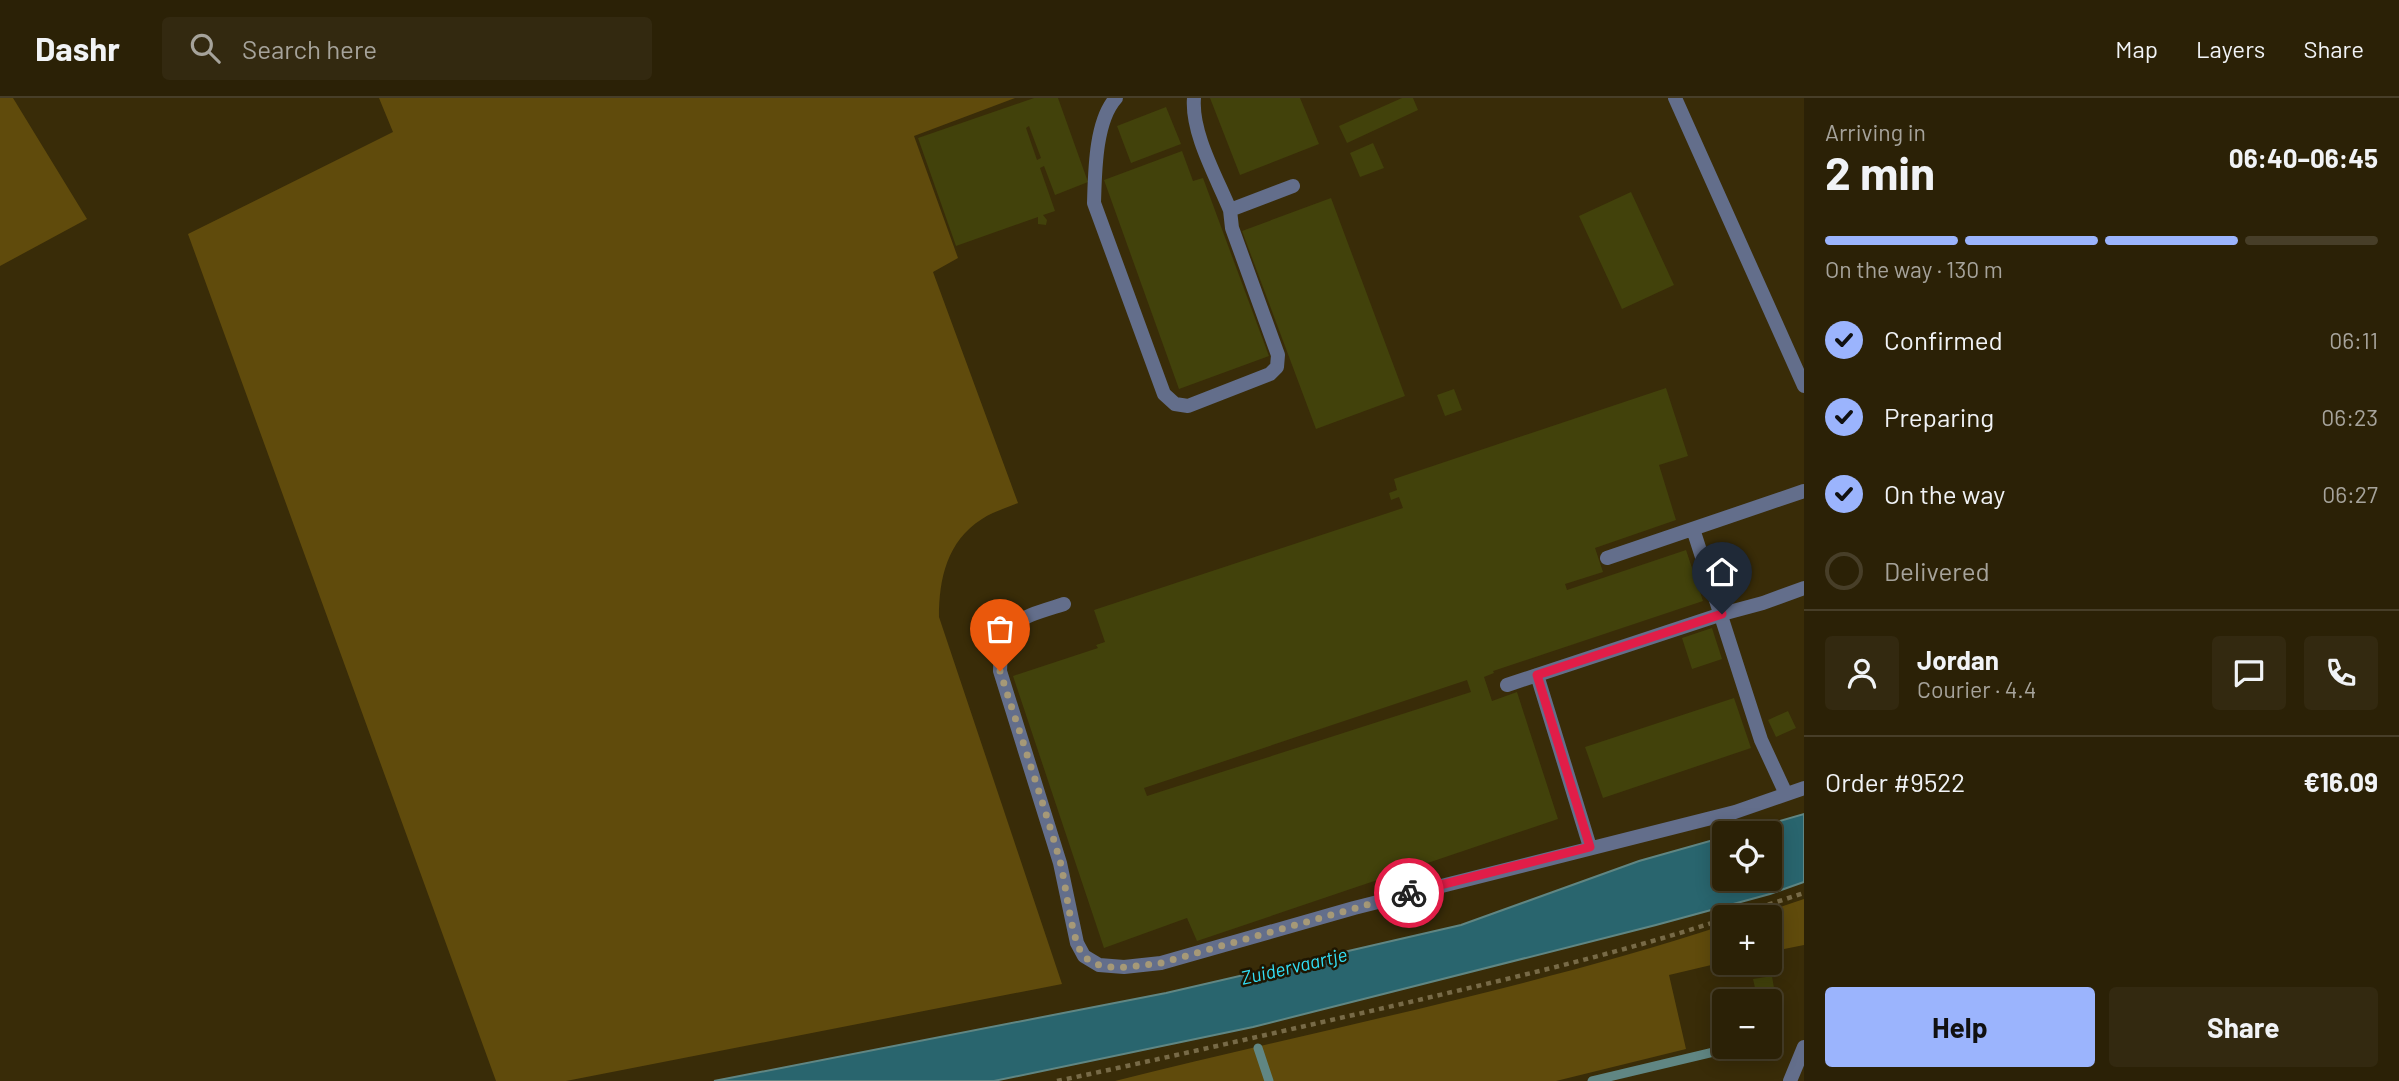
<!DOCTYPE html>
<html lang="en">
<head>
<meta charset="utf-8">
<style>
	:root { --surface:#2b2106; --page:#332910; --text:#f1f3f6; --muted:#a6a39b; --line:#473e28; --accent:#9bb4fd }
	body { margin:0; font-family:Barlow,sans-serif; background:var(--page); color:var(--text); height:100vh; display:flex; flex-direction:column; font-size:26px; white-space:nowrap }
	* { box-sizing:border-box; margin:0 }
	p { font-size:23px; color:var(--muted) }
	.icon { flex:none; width:38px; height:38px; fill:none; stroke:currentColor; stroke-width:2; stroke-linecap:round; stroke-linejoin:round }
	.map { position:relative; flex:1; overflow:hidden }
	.panel { display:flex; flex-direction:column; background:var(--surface); width:595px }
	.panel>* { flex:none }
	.controls { position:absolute; left:1712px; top:723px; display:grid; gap:14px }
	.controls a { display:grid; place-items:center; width:70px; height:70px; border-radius:7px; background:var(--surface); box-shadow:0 4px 18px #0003,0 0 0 2px var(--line); font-size:35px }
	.pin { position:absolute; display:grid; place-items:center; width:60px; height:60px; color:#fff; margin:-72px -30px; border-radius:50% 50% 50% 0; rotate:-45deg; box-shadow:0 0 7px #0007 }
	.pin .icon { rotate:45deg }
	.courier { position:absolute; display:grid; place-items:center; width:70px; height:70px; margin:-35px; border:5px solid #e11d48; border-radius:50%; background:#fff; color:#222; box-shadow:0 2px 9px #0007 }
	.head em { font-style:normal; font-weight:700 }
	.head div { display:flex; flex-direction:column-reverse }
	.head { display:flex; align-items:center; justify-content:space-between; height:119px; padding:0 21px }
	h1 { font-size:46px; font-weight:700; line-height:52px }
	.bar { display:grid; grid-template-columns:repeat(4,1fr); gap:10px 7px; align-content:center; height:84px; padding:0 21px }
	.bar i { height:9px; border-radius:5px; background:var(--line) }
	.bar .on { background:var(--accent) }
	.bar p { grid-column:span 4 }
	.line { display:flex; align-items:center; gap:18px; padding:0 21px; border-top:2px solid var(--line) }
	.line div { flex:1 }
	.round { display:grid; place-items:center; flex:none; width:74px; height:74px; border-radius:7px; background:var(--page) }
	ol { padding:0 21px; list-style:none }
	li { display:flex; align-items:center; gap:21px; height:77px }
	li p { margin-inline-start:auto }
	li .icon { padding:7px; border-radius:50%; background:var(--accent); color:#111; stroke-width:4 }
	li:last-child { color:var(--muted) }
	li i { width:38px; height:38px; border:4px solid var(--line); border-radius:50% }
	.action { display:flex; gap:14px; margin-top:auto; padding:14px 21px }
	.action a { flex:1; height:80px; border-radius:7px; background:var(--accent); color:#111; font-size:28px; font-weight:700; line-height:80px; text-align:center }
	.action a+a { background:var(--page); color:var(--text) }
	header { display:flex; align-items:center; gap:42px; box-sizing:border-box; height:98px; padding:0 35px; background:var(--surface); border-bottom:2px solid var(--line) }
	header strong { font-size:33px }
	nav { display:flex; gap:38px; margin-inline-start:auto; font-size:24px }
	.search { width:490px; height:63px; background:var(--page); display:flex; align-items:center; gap:18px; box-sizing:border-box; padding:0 24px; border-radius:7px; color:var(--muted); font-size:26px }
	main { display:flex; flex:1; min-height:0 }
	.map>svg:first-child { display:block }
	.green { fill:#604b0c }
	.water { fill:#29656e; stroke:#608683; stroke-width:2 }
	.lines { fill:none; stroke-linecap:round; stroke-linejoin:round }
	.stream { stroke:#608683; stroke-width:9 }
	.building { fill:#42420b; fill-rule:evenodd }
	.path { stroke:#776a47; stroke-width:4.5; stroke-dasharray:5 5; stroke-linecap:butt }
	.service { stroke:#636e8b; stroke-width:14 }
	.minor { stroke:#636e8b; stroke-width:14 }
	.done { stroke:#a69977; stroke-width:7; stroke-dasharray:0 12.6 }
	.route { stroke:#e11d48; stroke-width:9 }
	.labels { text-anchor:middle; stroke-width:5; stroke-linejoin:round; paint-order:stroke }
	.water-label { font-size:19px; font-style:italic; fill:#32e0f8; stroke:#1e1500 }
</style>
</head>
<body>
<header>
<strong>Dashr</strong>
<div class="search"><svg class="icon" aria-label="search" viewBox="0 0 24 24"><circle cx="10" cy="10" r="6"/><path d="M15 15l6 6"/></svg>Search here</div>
<nav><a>Map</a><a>Layers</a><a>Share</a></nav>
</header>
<main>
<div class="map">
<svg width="1804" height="983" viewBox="0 0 1804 983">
	<rect width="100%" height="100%" fill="#392c08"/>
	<!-- green -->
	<path class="green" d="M0,0H13L87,121L0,168Z
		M379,0H1015L914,38L958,160L933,174L1018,405C1006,410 992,414 982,421C947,443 939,481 939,519L1062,886L566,983H496L188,136L393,34Z
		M1804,801V847L1769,854V819H1750Z
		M1724,827V864L1669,877L1686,951L1556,983H1115C1318,932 1525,892 1724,827Z"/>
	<!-- water -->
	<path class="water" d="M1804,716V784L1770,796L1656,827L1253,929L994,983H714L1166,895L1461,827L1639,763L1724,739V780H1769V735H1738Z"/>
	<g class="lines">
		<!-- stream -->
		<path class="stream" d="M1258,950L1269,983
			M1592,983L1739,948"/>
	</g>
	<!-- building -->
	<path class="building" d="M1034,0H1058L1088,84L1055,97L1044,68L1040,70L1055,113L1043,117L1047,122L1046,127L1038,126V119L956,148L918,40ZM1029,28L1041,60L1037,62L1026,30Z
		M1210,0H1300L1319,46L1240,77Z
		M1402,0H1413L1418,12L1347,45L1339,28Z
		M1166,9L1181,46L1131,65L1117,28Z
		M1373,45L1384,70L1360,79L1350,55Z
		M1182,53L1193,83L1203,80L1269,258L1179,291L1104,82Z
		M1631,94L1674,187L1622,211L1579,118Z
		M1331,100L1405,298L1316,331L1242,133Z
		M1666,290L1688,358L1659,367L1676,422L1595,450L1603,474L1565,486L1567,492L1686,452L1703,503L1493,573L1494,575L1484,579L1492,603L1517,594L1558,721L1197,843L1187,820L1104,850L1013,578L1098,550L1096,547L1105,544L1094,512L1403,410L1399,399L1391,402L1389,395L1397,392L1394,381ZM1467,582L1471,594L1147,698L1144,690Z
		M1454,291L1462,312L1445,318L1437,297Z
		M1712,530L1722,561L1692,571L1682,540Z
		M1734,600L1751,650L1603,700L1585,649Z
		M1788,613L1796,630L1776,639L1768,622Z
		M1772,878L1775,896L1757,899L1753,881Z"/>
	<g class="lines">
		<!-- path -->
		<path class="path" d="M1730,819L1804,795
			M1057,983C1175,958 1292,931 1410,904C1515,879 1621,855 1724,821"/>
		<!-- service -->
		<path class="service" d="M1116,0C1095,23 1095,75 1094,105L1164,296L1175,306L1188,308L1270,276L1277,269L1278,257L1232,130L1230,112
			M1194,0C1191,35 1217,80 1230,112L1293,88
			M1693,431L1761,642L1786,696
			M1607,460L1804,393
			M1064,506C1020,520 1001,522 1000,573L1060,765L1077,845L1084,858L1099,867L1124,869L1161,865L1354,810L1735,714L1804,690
			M1537,577L1590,749
			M1507,587L1722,516L1763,505L1804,490"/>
		<!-- minor -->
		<path class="minor" d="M1675,0L1804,288
			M1790,983L1804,949"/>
	</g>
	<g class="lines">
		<!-- done -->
		<path class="done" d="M1000,573C1020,636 1042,700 1060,763C1066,785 1071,842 1083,857C1100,877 1139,867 1161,865L1409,795"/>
		<!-- route -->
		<path class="route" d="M1409,795L1590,749L1537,577L1722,516"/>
	</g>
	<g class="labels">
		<!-- water labels -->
		<g class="water-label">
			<text transform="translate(1294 868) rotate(-13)" y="7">Zuidervaartje</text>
		</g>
	</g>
</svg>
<div class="controls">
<a><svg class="icon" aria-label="locate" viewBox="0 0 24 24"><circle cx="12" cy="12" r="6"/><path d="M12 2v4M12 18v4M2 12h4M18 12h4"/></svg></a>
<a>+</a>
<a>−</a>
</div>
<div class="pin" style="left:1000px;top:573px;background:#ea580c"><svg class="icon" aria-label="bag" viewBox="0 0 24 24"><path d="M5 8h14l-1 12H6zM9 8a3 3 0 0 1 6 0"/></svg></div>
<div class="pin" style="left:1722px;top:516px;background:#1f2937"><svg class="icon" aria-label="home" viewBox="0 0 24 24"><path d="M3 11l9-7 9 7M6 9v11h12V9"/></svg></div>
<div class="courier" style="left:1409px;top:795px"><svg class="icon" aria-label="bike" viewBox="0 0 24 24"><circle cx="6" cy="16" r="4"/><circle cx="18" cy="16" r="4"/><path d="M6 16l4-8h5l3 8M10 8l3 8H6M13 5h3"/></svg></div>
</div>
<section class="panel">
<div class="head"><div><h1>2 min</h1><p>Arriving in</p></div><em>06:40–06:45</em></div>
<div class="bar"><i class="on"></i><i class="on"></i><i class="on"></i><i></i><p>On the way · 130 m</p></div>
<ol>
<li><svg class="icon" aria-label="check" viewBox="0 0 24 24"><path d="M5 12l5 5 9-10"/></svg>Confirmed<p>06:11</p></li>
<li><svg class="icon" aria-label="check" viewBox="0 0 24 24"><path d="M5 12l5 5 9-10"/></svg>Preparing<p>06:23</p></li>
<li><svg class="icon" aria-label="check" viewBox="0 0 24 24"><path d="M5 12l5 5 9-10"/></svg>On the way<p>06:27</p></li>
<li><i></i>Delivered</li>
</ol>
<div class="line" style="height:126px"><a class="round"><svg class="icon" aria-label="person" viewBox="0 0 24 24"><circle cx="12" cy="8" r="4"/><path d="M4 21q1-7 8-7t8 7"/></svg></a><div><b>Jordan</b><p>Courier · 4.4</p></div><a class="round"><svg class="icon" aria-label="chat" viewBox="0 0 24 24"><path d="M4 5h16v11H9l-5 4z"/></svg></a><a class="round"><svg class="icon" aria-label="phone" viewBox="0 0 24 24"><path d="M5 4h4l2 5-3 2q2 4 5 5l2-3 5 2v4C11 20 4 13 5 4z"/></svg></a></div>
<div class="line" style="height:91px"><div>Order #9522</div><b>€16.09</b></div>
<div class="action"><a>Help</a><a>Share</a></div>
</section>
</main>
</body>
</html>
